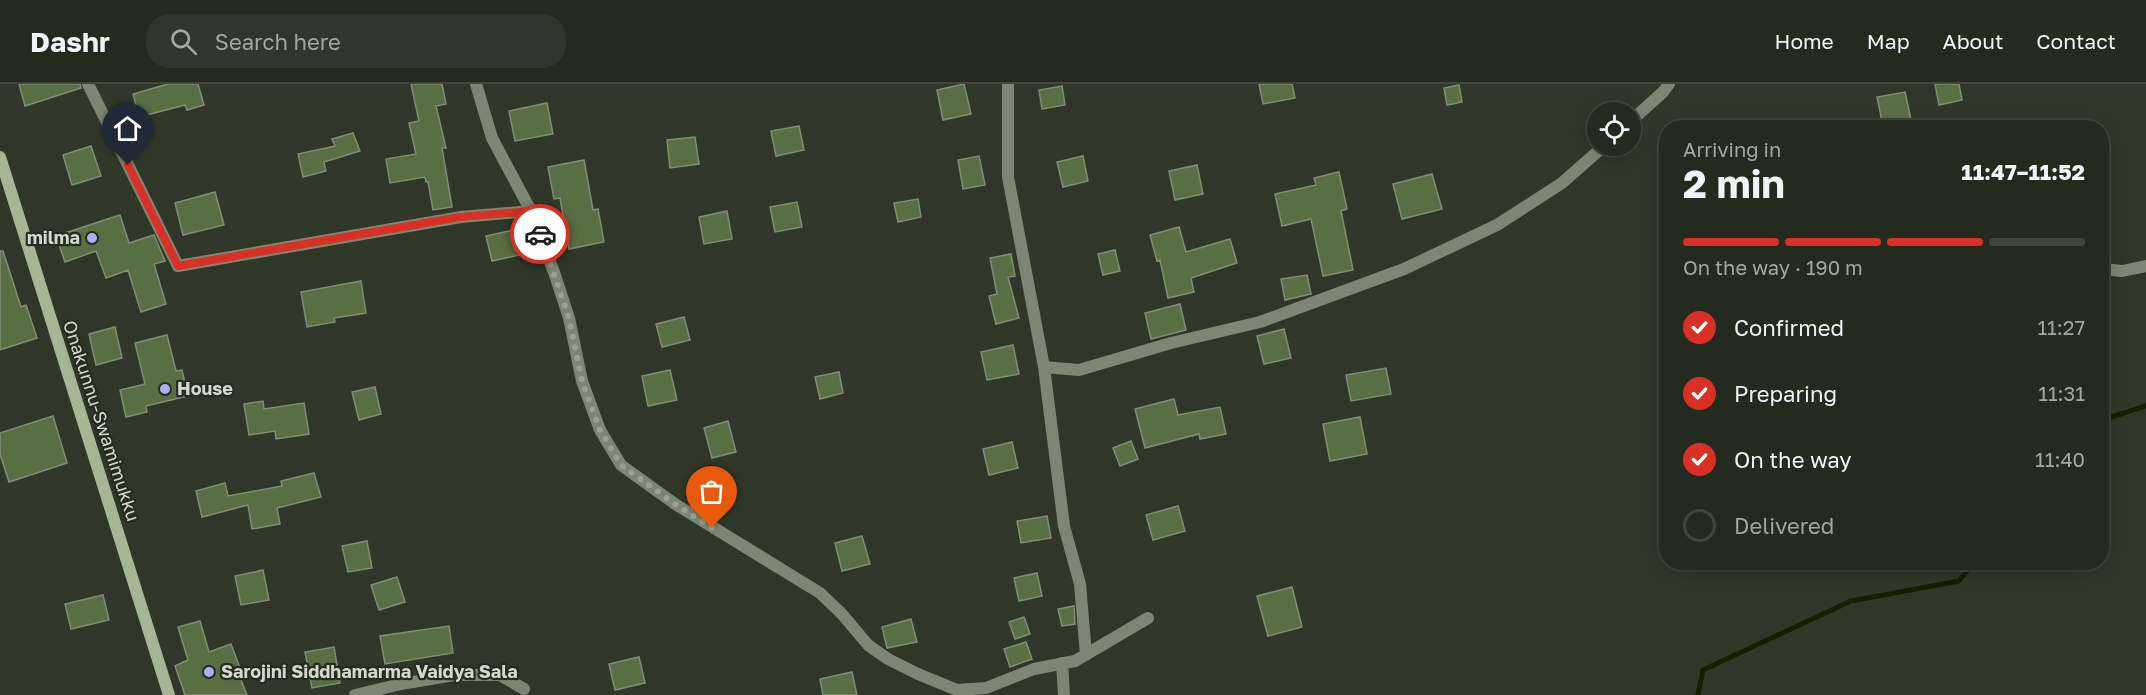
<!DOCTYPE html>
<html lang="en">
<head>
<meta charset="utf-8">
<style>
	:root { --surface:#232a1e; --page:#2f362b; --text:#f1f3f6; --muted:#a3a7a4; --line:#40463c; --accent:#d93025 }
	body { margin:0; font-family:"Golos Text",sans-serif; background:var(--page); color:var(--text); height:100vh; display:flex; flex-direction:column; font-size:22px; white-space:nowrap }
	* { box-sizing:border-box; margin:0 }
	p { font-size:20px; color:var(--muted) }
	.icon { flex:none; width:33px; height:33px; fill:none; stroke:currentColor; stroke-width:2; stroke-linecap:round; stroke-linejoin:round }
	.map { position:relative; flex:1; overflow:hidden }
	.drawer { position:absolute; left:1659px; top:36px; width:450px; height:450px; display:flex; flex-direction:column; background:var(--surface); border-radius:24px; box-shadow:0 3px 15px #0003,0 0 0 2px var(--line) }
	.drawer>* { flex:none }
	.tools { position:absolute; left:1587px; top:18px; display:grid; gap:12px }
	.tools a { display:grid; place-items:center; width:54px; height:54px; border-radius:50%; background:var(--surface); box-shadow:0 3px 15px #0003,0 0 0 2px var(--line); font-size:30px }
	.pin { position:absolute; display:grid; place-items:center; width:51px; height:51px; color:#fff; margin:-62px -26px; border-radius:50% 50% 50% 0; rotate:-45deg; box-shadow:0 0 6px #0007 }
	.pin .icon { rotate:45deg }
	.courier { position:absolute; display:grid; place-items:center; width:60px; height:60px; margin:-30px; border:4px solid #d93025; border-radius:50%; background:#fff; color:#222; box-shadow:0 2px 8px #0007 }
	.head em { font-style:normal; font-weight:700 }
	.head div { display:flex; flex-direction:column-reverse }
	.head { display:flex; align-items:center; justify-content:space-between; height:102px; padding:0 24px }
	h1 { font-size:39px; font-weight:700; line-height:45px }
	.bar { display:grid; grid-template-columns:repeat(4,1fr); gap:9px 6px; align-content:center; height:72px; padding:0 24px }
	.bar i { height:8px; border-radius:4px; background:var(--line) }
	.bar .active { background:var(--accent) }
	.bar p { grid-column:span 4 }
	ol { padding:0 24px; list-style:none }
	li { display:flex; align-items:center; gap:18px; height:66px }
	li p { margin-inline-start:auto }
	li .icon { padding:6px; border-radius:50%; background:var(--accent); color:#fff; stroke-width:4 }
	li:last-child { color:var(--muted) }
	li i { width:33px; height:33px; border:3px solid var(--line); border-radius:50% }
	header { display:flex; align-items:center; gap:36px; box-sizing:border-box; height:84px; padding:0 30px; background:var(--surface); border-bottom:2px solid var(--line) }
	header strong { font-size:28px }
	nav { display:flex; gap:33px; margin-inline-start:auto; font-size:21px }
	.search { width:420px; height:54px; background:var(--page); display:flex; align-items:center; gap:15px; box-sizing:border-box; padding:0 21px; border-radius:24px; color:var(--muted); font-size:22px }
	.map>svg:first-child { display:block }
	.lines { fill:none; stroke-linecap:round; stroke-linejoin:round }
	.stream { stroke:#122002; stroke-width:5 }
	.building { fill:#586f43; stroke:#828c79; stroke-width:1.5 }
	.street { stroke:#7c8773; stroke-width:12 }
	.secondary { stroke:#a4b696; stroke-width:12 }
	.done { stroke:#9aa194; stroke-width:6; stroke-dasharray:0 10.8 }
	.route { stroke:#d93025; stroke-width:8 }
	.poi-dot { fill:#abaffb; stroke:#252e1e; stroke-width:2 }
	.labels { text-anchor:middle; stroke-width:4.5; stroke-linejoin:round; paint-order:stroke }
	.poi-label { font-size:18px; font-weight:bold; fill:#d3d9ce; stroke:#252e1e; text-anchor:start }
	.street-label { font-size:18px; fill:#d3d9ce; stroke:#252e1e }
</style>
</head>
<body>
<header>
<strong>Dashr</strong>
<div class="search"><svg class="icon" aria-label="search" viewBox="0 0 24 24"><circle cx="10" cy="10" r="6"/><path d="M15 15l6 6"/></svg>Search here</div>
<nav><a>Home</a><a>Map</a><a>About</a><a>Contact</a></nav>
</header>
<div class="map">
<svg width="2146" height="611" viewBox="0 0 2146 611">
	<rect width="100%" height="100%" fill="#2f3828"/>
	<g class="lines">
		<!-- stream -->
		<path class="stream" d="M2102,336L2146,322
			M1698,611L1703,586L1851,517L1959,497L1974,478"/>
	</g>
	<!-- building -->
	<path class="building" d="M19,0H80L81,4L25,22Z
		M168,0H198L204,21L187,26L185,21L139,33L133,10Z
		M411,0H442L446,20L436,22L446,64H442L452,123L433,126L428,98H426L425,93L390,99L386,75L416,70L409,39L419,37Z
		M964,0L971,30L943,36L937,6Z
		M1259,0H1292L1295,14L1263,20Z
		M1935,0H1959L1962,16L1939,21Z
		M1459,1L1462,18L1447,21L1444,4Z
		M1062,2L1065,21L1042,25L1039,6Z
		M1905,8L1911,36L1883,42L1877,13Z
		M547,19L553,50L515,57L509,27Z
		M799,42L804,66L776,72L771,47Z
		M353,49L360,67L324,78L326,87L303,93L298,70L335,62L332,55Z
		M695,53L699,80L670,84L667,56Z
		M91,62L101,92L72,101L63,71Z
		M979,72L985,101L963,105L958,76Z
		M1083,72L1088,97L1063,103L1057,78Z
		M584,76L593,126L598,125L604,158L569,165L560,114L554,115L548,83Z
		M1197,81L1203,110L1175,116L1169,87Z
		M1339,88L1347,125L1341,127L1353,186L1323,192L1311,135L1282,142L1275,110L1316,101L1314,94Z
		M1432,90L1442,125L1402,135L1393,100Z
		M215,108L224,141L183,151L175,119Z
		M918,115L921,133L898,138L894,119Z
		M797,118L802,143L775,148L770,123Z
		M727,127L732,155L704,160L699,133Z
		M120,131L129,159L154,151L165,177L154,180L166,220L141,228L128,186L106,194L96,167L65,178L56,152Z
		M1179,143L1186,168L1230,155L1237,179L1191,194L1194,208L1168,214L1160,176L1157,177L1150,151Z
		M522,144L528,169L492,177L486,152Z
		M1115,166L1120,187L1103,191L1098,170Z
		M0,167H3L21,223L26,221L37,254L0,266Z
		M1011,170L1015,192L1008,193L1019,234L996,240L989,212L997,210L990,174Z
		M1307,191L1311,210L1285,216L1281,195Z
		M361,197L366,229L334,234L335,238L307,243L301,208Z
		M1180,220L1186,246L1151,255L1145,229Z
		M684,233L690,256L662,263L656,240Z
		M115,243L122,274L96,281L89,250Z
		M1284,245L1291,274L1264,280L1257,252Z
		M167,251L176,287L182,286L188,312L146,322L147,328L126,333L120,306L145,300L135,259Z
		M1013,261L1019,290L987,296L981,268Z
		M1386,284L1391,310L1351,317L1346,291Z
		M670,286L677,316L648,322L642,292Z
		M839,288L843,309L820,315L815,293Z
		M375,303L381,330L359,336L352,308Z
		M1174,315L1178,331L1220,323L1226,350L1200,355L1199,350L1145,364L1135,325Z
		M263,317L264,325L304,319L309,350L276,355L275,347L249,351L244,320Z
		M53,332L67,379L9,398L0,370V349Z
		M1360,333L1367,370L1330,377L1323,340Z
		M728,337L736,368L712,374L704,344Z
		M1131,357L1138,375L1120,382L1113,364Z
		M1012,358L1018,384L989,391L983,365Z
		M314,389L321,413L277,424L280,440L252,445L248,421L202,433L196,407L225,399L228,412L282,402L281,397Z
		M1178,422L1185,447L1153,456L1146,431Z
		M1047,432L1051,454L1021,459L1017,437Z
		M862,452L870,480L842,487L835,459Z
		M367,457L372,484L348,488L342,462Z
		M263,486L269,516L241,521L235,492Z
		M1037,489L1042,512L1019,517L1014,494Z
		M397,493L405,518L379,526L371,501Z
		M1292,503L1302,543L1268,552L1257,512Z
		M103,511L109,536L71,545L65,520Z
		M1074,522L1075,540L1062,542L1058,525Z
		M1024,533L1030,550L1015,555L1009,538Z
		M911,535L917,558L887,564L882,543Z
		M200,537L209,568L231,560L244,595L241,596L247,611H185L175,582L188,576L178,543Z
		M449,542L453,569L385,580L380,552Z
		M1026,558L1032,575L1010,583L1004,565Z
		M334,563L340,599L312,604L305,568Z
		M639,573L645,599L615,606L609,580Z
		M852,588L857,611H823L820,595Z"/>
	<g class="lines">
		<!-- street -->
		<path class="street" d="M88,0L178,182L461,133L531,127
			M476,0L492,54L531,127L555,191L569,234L582,297L600,346L621,381L675,420L820,509L842,530L868,561L888,575L918,590L957,606L986,604L1034,585L1075,577L1148,534
			M1008,0V93L1044,283L1079,286L1171,259L1260,238L1404,185L1497,141L1562,99L1604,62
			M1630,38L1663,8L1669,0
			M2102,185L2122,187L2146,182
			M1044,283L1064,442L1080,500L1086,571
			M1062,579L1064,611
			M355,611L401,600L454,591H500L524,605"/>
		<!-- secondary -->
		<path class="secondary" d="M0,73L169,611"/>
	</g>
	<g class="lines">
		<!-- done -->
		<path class="done" d="M540,150L569,234L582,297L600,346L621,381L675,420L712,444"/>
		<!-- route -->
		<path class="route" d="M128,81L178,182L460,133L531,127L540,150"/>
	</g>
	<!-- markers -->
	<g class="poi-dot">
		<circle cx="92" cy="154" r="6"/>
		<circle cx="165" cy="305" r="6"/>
		<circle cx="209" cy="588" r="6"/>
	</g>
	<g class="labels">
		<!-- poi labels -->
		<g class="poi-label">
			<text x="80" y="160" text-anchor="end">milma</text>
			<text x="177" y="311">House</text>
			<text x="221" y="594">Sarojini Siddhamarma Vaidya Sala</text>
		</g>
		<!-- street labels -->
		<g class="street-label">
			<text transform="translate(101 337) rotate(72)" y="6">Onakunnu-Swamimukku</text>
		</g>
	</g>
</svg>
<div class="tools">
<a><svg class="icon" aria-label="locate" viewBox="0 0 24 24"><circle cx="12" cy="12" r="6"/><path d="M12 2v4M12 18v4M2 12h4M18 12h4"/></svg></a>
</div>
<div class="pin" style="left:712px;top:444px;background:#ea580c"><svg class="icon" aria-label="bag" viewBox="0 0 24 24"><path d="M5 8h14l-1 12H6zM9 8a3 3 0 0 1 6 0"/></svg></div>
<div class="pin" style="left:128px;top:81px;background:#1f2937"><svg class="icon" aria-label="home" viewBox="0 0 24 24"><path d="M3 11l9-7 9 7M6 9v11h12V9"/></svg></div>
<div class="courier" style="left:540px;top:150px"><svg class="icon" aria-label="car" viewBox="0 0 24 24"><path d="M5 17H2v-5l4-1 3-4h7l3 4 3 1v5h-3M9 17h6M6 11h13"/><circle cx="7" cy="17" r="2"/><circle cx="17" cy="17" r="2"/></svg></div>
<section class="drawer">
<div class="head"><div><h1>2 min</h1><p>Arriving in</p></div><em>11:47–11:52</em></div>
<div class="bar"><i class="active"></i><i class="active"></i><i class="active"></i><i></i><p>On the way · 190 m</p></div>
<ol>
<li><svg class="icon" aria-label="check" viewBox="0 0 24 24"><path d="M5 12l5 5 9-10"/></svg>Confirmed<p>11:27</p></li>
<li><svg class="icon" aria-label="check" viewBox="0 0 24 24"><path d="M5 12l5 5 9-10"/></svg>Preparing<p>11:31</p></li>
<li><svg class="icon" aria-label="check" viewBox="0 0 24 24"><path d="M5 12l5 5 9-10"/></svg>On the way<p>11:40</p></li>
<li><i></i>Delivered</li>
</ol>
</section>
</div>
</body>
</html>
